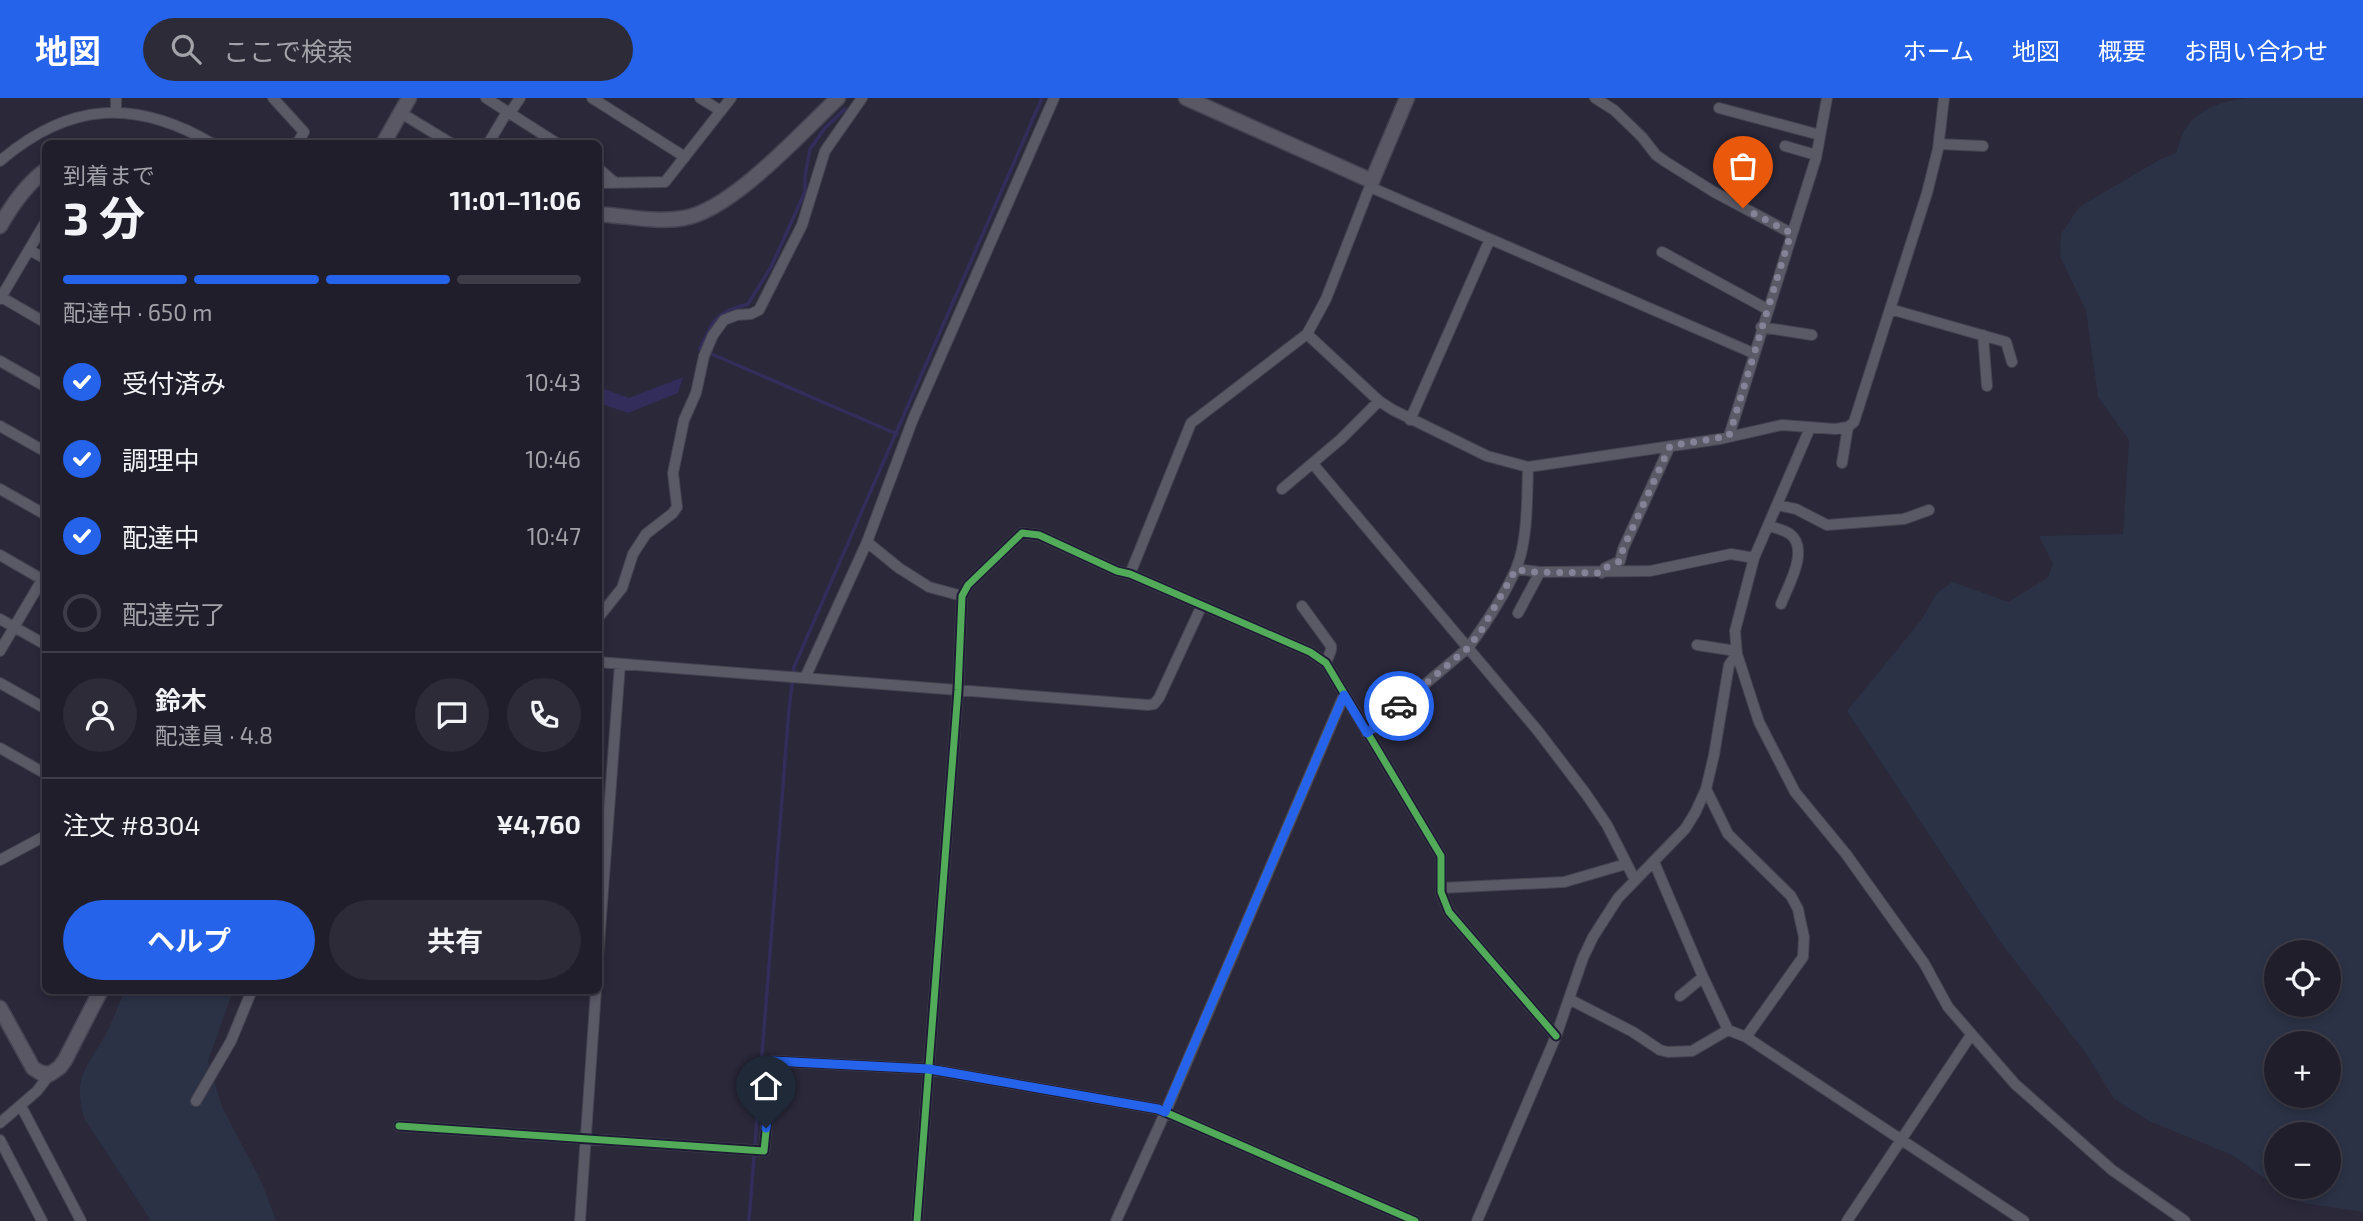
<!DOCTYPE html>
<html lang="ja">
<head>
<meta charset="utf-8">
<style>
	:root { --surface:#201e2b; --page:#2d2b37; --text:#f1f3f6; --muted:#a2a2a9; --line:#3d3c47; --accent:#2563eb }
	body { margin:0; font-family:"Exo 2","Noto Sans JP",sans-serif; background:var(--page); color:var(--text); height:100vh; display:flex; flex-direction:column; font-size:26px; white-space:nowrap }
	* { box-sizing:border-box; margin:0 }
	p { font-size:23px; color:var(--muted) }
	.icon { flex:none; width:38px; height:38px; fill:none; stroke:currentColor; stroke-width:2; stroke-linecap:round; stroke-linejoin:round }
	.map { position:relative; flex:1; overflow:hidden }
	.drawer { position:absolute; left:42px; top:42px; width:560px; height:854px; display:flex; flex-direction:column; background:var(--surface); border-radius:10px; box-shadow:0 4px 10px #0003,0 0 0 2px var(--line) }
	.drawer>* { flex:none }
	.controls { position:absolute; left:2264px; top:842px; display:grid; gap:14px }
	.controls a { display:grid; place-items:center; width:77px; height:77px; border-radius:50%; background:var(--surface); box-shadow:0 4px 10px #0003,0 0 0 2px var(--line); font-size:35px }
	.pin { position:absolute; display:grid; place-items:center; width:60px; height:60px; color:#fff; margin:-72px -30px; border-radius:50% 50% 50% 0; rotate:-45deg; box-shadow:0 0 7px #0007 }
	.pin .icon { rotate:45deg }
	.courier { position:absolute; display:grid; place-items:center; width:70px; height:70px; margin:-35px; border:5px solid #2563eb; border-radius:50%; background:#fff; color:#222; box-shadow:0 2px 9px #0007 }
	.head em { font-style:normal; font-weight:700 }
	.head div { display:flex; flex-direction:column-reverse }
	.head { display:flex; align-items:center; justify-content:space-between; height:119px; padding:0 21px }
	h1 { font-size:46px; font-weight:700; line-height:52px }
	.bar { display:grid; grid-template-columns:repeat(4,1fr); gap:10px 7px; align-content:center; height:84px; padding:0 21px }
	.bar i { height:9px; border-radius:5px; background:var(--line) }
	.bar .selected { background:var(--accent) }
	.bar p { grid-column:span 4 }
	.line { display:flex; align-items:center; gap:18px; padding:0 21px; border-top:2px solid var(--line) }
	.line div { flex:1 }
	.round { display:grid; place-items:center; flex:none; width:74px; height:74px; border-radius:37px; background:var(--page) }
	ol { padding:0 21px; list-style:none }
	li { display:flex; align-items:center; gap:21px; height:77px }
	li p { margin-inline-start:auto }
	li .icon { padding:7px; border-radius:50%; background:var(--accent); color:#fff; stroke-width:4 }
	li:last-child { color:var(--muted) }
	li i { width:38px; height:38px; border:4px solid var(--line); border-radius:50% }
	.cta { display:flex; gap:14px; margin-top:auto; padding:14px 21px }
	.cta a { flex:1; height:80px; border-radius:42px; background:var(--accent); color:#fff; font-size:28px; font-weight:700; line-height:80px; text-align:center }
	.cta a+a { background:var(--page); color:var(--text) }
	header { display:flex; align-items:center; gap:42px; box-sizing:border-box; height:98px; padding:0 35px; background:var(--accent); color:#fff }
	header strong { font-size:33px }
	nav { display:flex; gap:38px; margin-inline-start:auto; font-size:24px }
	.search { width:490px; height:63px; background:var(--page); display:flex; align-items:center; gap:18px; box-sizing:border-box; padding:0 24px; border-radius:38px; color:var(--muted); font-size:26px }
	.map>svg:first-child { display:block }
	.green { fill:#2b3245; fill-rule:evenodd }
	.water { fill:#332d5b }
	.lines { fill:none; stroke-linecap:round; stroke-linejoin:round }
	.stream { stroke:#332d5b; stroke-width:3.5 }
	.street-casing { stroke:#454350; stroke-width:12 }
	.secondary-casing { stroke:#454352; stroke-width:17 }
	.street { stroke:#5a5966; stroke-width:10 }
	.secondary { stroke:#595864; stroke-width:14 }
	.cycleway-casing { stroke:#1e1b34; stroke-width:11 }
	.cycleway { stroke:#51ab58; stroke-width:7 }
	.done { stroke:#858297; stroke-width:7; stroke-dasharray:0 12.6 }
	.route { stroke:#2563eb; stroke-width:9 }
</style>
</head>
<body>
<header>
<strong>地図</strong>
<div class="search"><svg class="icon" aria-label="search" viewBox="0 0 24 24"><circle cx="10" cy="10" r="6"/><path d="M15 15l6 6"/></svg>ここで検索</div>
<nav><a>ホーム</a><a>地図</a><a>概要</a><a>お問い合わせ</a></nav>
</header>
<div class="map">
<svg width="2363" height="1123" viewBox="0 0 2363 1123">
	<rect width="100%" height="100%" fill="#2a2839"/>
	<!-- green -->
	<path class="green" d="M2247,0H2363V1114L2298,1104L2232,1057L2149,1023L2114,1001L2087,957L1999,842L1847,613L1922,521L1937,495L1952,484L2009,504L2048,479L2053,466L2039,438L2123,436L2129,342L2098,299L2086,213L2060,158L2061,136L2079,109L2159,62L2176,55C2179,48 2180,39 2184,33C2198,10 2223,3 2247,0ZM2277,854H2329V906H2277ZM2277,945H2329V998H2277ZM2277,1036H2329V1088H2277Z
		M125,893H233L208,963L222,1009L262,1085L276,1123H151L84,1020C74,982 83,974 102,943C111,928 117,909 125,893Z"/>
	<!-- water -->
	<path class="water" d="M683,279L678,295L628,315L599,305V289L629,300Z"/>
	<g class="lines">
		<!-- stream -->
		<path class="stream" d="M845,11L825,30L810,51L805,78V94L771,169L748,206C714,215 714,222 700,251L897,336
			M749,1123L789,611L794,569L1042,0"/>
		<!-- street casing -->
		<g class="street-casing">
			<path id="street" d="M273,0L304,34L297,46
				M486,0L558,46
				M592,0L685,59
				M700,0L721,13
				M1595,0L1614,12L1642,39L1656,57L1666,64L1714,94L1791,135
				M1719,10L1820,37
				M116,14V0
				M401,15L452,46
				M510,15L520,0
				M488,46L507,14
				M1939,46L1983,48
				M1785,48L1816,57
				M0,63C69,4 135,0 213,46
				M598,70L614,84
				M598,85L665,84L731,0
				M1370,89L1753,255
				M29,152L46,161
				M1662,154L1767,211
				M1,199L46,225
				M0,201L46,123
				M1890,211L2006,244L2012,264
				M1761,229L1812,237
				M1307,236L1379,303L1393,312L1487,358L1528,369L1720,341L1782,327L1835,331L1848,329L1854,324L1927,95L1938,51L1944,0
				M1983,237L1987,288
				M0,263L46,289
				M1410,322L1490,141
				M0,328L46,354
				M1729,338L1816,60L1827,0
				M1842,365L1848,329
				M1313,366L1538,633L1586,696L1607,727L1635,782
				M0,391L46,417
				M1282,391L1341,341L1379,303
				M1777,407L1796,411L1827,427L1904,421L1929,412
				M1768,428C1775,430 1783,431 1790,436C1810,451 1788,488 1781,506
				M867,444L899,470L929,489L962,498
				M0,457L45,483
				M1516,471L1540,474L1650,473L1731,456L1754,460
				M1602,475L1605,470L1620,463L1623,451L1670,348
				M1130,476L1191,325L1307,236L1326,201L1372,83
				M1302,508L1331,548V552L1326,565
				M1518,515L1540,474
				M598,520L622,490L633,456L646,436L673,415L677,409L673,375L684,322L696,295L704,258L713,237L724,222L737,217L751,216L759,212L802,127L825,53L862,0
				M0,521L46,547
				M1697,547L1736,553
				M0,553L46,475
				M1737,556L1759,624L1795,694L1846,756L1924,865L1948,909L2015,986L2112,1072L2185,1123
				M598,564L1148,607L1154,606L1159,600L1202,507
				M805,580L867,444L913,321L1054,0
				M0,585L46,611
				M1367,635L1468,550C1484,528 1505,496 1516,471C1528,443 1527,400 1528,369
				M0,650L46,676
				M1706,691L1728,736L1791,798L1798,811L1800,821L1804,839L1803,859L1746,939
				M0,762L43,739L46,740
				M1654,764L1703,879L1728,932L1746,939L2024,1123
				M1441,790L1564,784L1626,766
				M598,859L620,566
				M1680,898L1703,879
				M1569,901L1633,934L1660,952L1668,954L1692,953L1728,932
				M196,1003L231,943L252,892
				M21,1008L81,1123
				M0,1025L37,993L50,976
				M399,1028L764,1053L773,963L928,971L1158,1011L1415,1123
				M0,1042L42,1123
				M580,1123L596,892
				M917,1123L958,592L962,498L968,487L1022,435L1039,437L1117,473L1130,476L1310,554L1326,565L1441,758V794L1449,814L1556,938
				M1116,1123L1165,1015L1344,597
				M1477,1123L1556,938L1583,860L1593,839L1618,800L1685,731L1695,715L1706,691L1714,657L1729,567L1737,556L1735,533L1754,460L1810,330
				M1847,1123L1971,937"/>
		</g>
		<!-- secondary casing -->
		<g class="secondary-casing">
			<path id="secondary" d="M1186,0L1372,83L1407,0
				M383,46L409,0
				M598,116C627,118 655,125 684,120C732,112 802,34 838,0
				M0,128C12,107 26,86 46,72
				M0,910L33,970L41,975L50,976L60,969L65,962L101,892"/>
		</g>
		<!-- street -->
		<use href="#street" class="street"/>
		<!-- secondary -->
		<use href="#secondary" class="secondary"/>
		<!-- cycleway casing -->
		<g class="cycleway-casing">
			<path id="cycleway" d="M399,1028L764,1053L773,963L928,971L1158,1011L1415,1123
				M917,1123L958,592L962,498L968,487L1022,435L1039,437L1117,473L1130,476L1310,554L1326,565L1441,758V794L1449,814L1556,938"/>
		</g>
		<!-- cycleway -->
		<use href="#cycleway" class="cycleway"/>
	</g>
	<g class="lines">
		<!-- done -->
		<path class="done" d="M1399,608L1468,550L1481,533L1516,471L1528,474L1602,475L1605,470L1620,463L1623,451L1670,348L1729,338L1791,135L1743,110"/>
		<!-- route -->
		<path class="route" d="M766,1030L773,963L929,971L1158,1011L1165,1014L1344,597L1367,635L1399,608"/>
	</g>
</svg>
<div class="controls">
<a><svg class="icon" aria-label="locate" viewBox="0 0 24 24"><circle cx="12" cy="12" r="6"/><path d="M12 2v4M12 18v4M2 12h4M18 12h4"/></svg></a>
<a>+</a>
<a>−</a>
</div>
<div class="pin" style="left:1743px;top:110px;background:#ea580c"><svg class="icon" aria-label="bag" viewBox="0 0 24 24"><path d="M5 8h14l-1 12H6zM9 8a3 3 0 0 1 6 0"/></svg></div>
<div class="pin" style="left:766px;top:1030px;background:#1f2937"><svg class="icon" aria-label="home" viewBox="0 0 24 24"><path d="M3 11l9-7 9 7M6 9v11h12V9"/></svg></div>
<div class="courier" style="left:1399px;top:608px"><svg class="icon" aria-label="car" viewBox="0 0 24 24"><path d="M5 17H2v-5l4-1 3-4h7l3 4 3 1v5h-3M9 17h6M6 11h13"/><circle cx="7" cy="17" r="2"/><circle cx="17" cy="17" r="2"/></svg></div>
<section class="drawer">
<div class="head"><div><h1>3 分</h1><p>到着まで</p></div><em>11:01–11:06</em></div>
<div class="bar"><i class="selected"></i><i class="selected"></i><i class="selected"></i><i></i><p>配達中 · 650 m</p></div>
<ol>
<li><svg class="icon" aria-label="check" viewBox="0 0 24 24"><path d="M5 12l5 5 9-10"/></svg>受付済み<p>10:43</p></li>
<li><svg class="icon" aria-label="check" viewBox="0 0 24 24"><path d="M5 12l5 5 9-10"/></svg>調理中<p>10:46</p></li>
<li><svg class="icon" aria-label="check" viewBox="0 0 24 24"><path d="M5 12l5 5 9-10"/></svg>配達中<p>10:47</p></li>
<li><i></i>配達完了</li>
</ol>
<div class="line" style="height:126px"><a class="round"><svg class="icon" aria-label="person" viewBox="0 0 24 24"><circle cx="12" cy="8" r="4"/><path d="M4 21q1-7 8-7t8 7"/></svg></a><div><b>鈴木</b><p>配達員 · 4.8</p></div><a class="round"><svg class="icon" aria-label="chat" viewBox="0 0 24 24"><path d="M4 5h16v11H9l-5 4z"/></svg></a><a class="round"><svg class="icon" aria-label="phone" viewBox="0 0 24 24"><path d="M5 4h4l2 5-3 2q2 4 5 5l2-3 5 2v4C11 20 4 13 5 4z"/></svg></a></div>
<div class="line" style="height:91px"><div>注文 #8304</div><b>¥4,760</b></div>
<div class="cta"><a>ヘルプ</a><a>共有</a></div>
</section>
</div>
</body>
</html>
